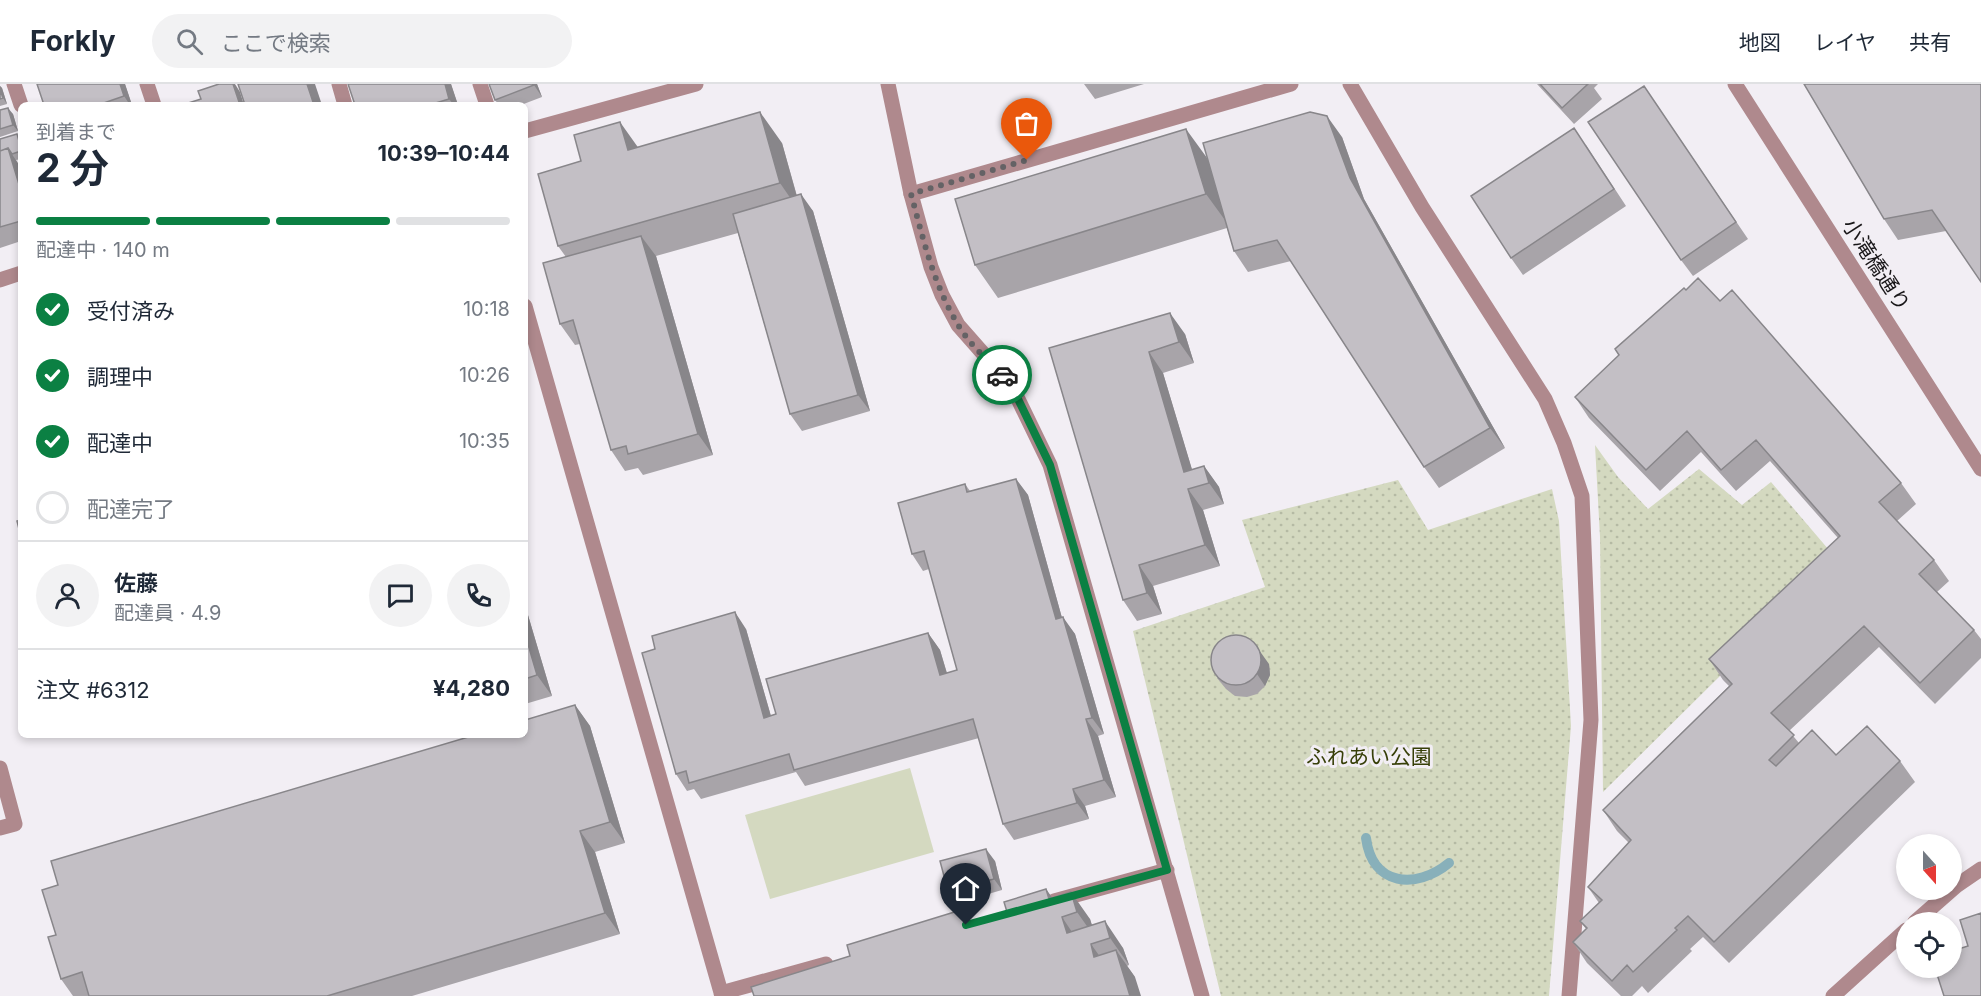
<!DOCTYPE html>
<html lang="ja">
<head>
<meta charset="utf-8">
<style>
	:root { --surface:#fff; --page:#f2f2f3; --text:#1f2937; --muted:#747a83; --line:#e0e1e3; --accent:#0b8043 }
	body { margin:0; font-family:Inter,"Noto Sans JP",sans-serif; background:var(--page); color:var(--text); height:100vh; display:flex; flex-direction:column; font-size:22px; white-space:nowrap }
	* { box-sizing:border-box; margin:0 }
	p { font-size:20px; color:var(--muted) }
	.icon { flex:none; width:33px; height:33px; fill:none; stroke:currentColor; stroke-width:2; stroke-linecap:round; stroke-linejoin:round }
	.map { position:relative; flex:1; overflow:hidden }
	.sheet { position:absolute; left:18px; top:18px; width:510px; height:636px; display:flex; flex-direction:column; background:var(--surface); border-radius:9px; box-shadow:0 3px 9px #0003 }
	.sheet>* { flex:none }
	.needle { width:39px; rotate:159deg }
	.buttons { position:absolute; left:1896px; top:750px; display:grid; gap:12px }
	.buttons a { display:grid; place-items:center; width:66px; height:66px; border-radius:50%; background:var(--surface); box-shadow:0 3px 9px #0003; font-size:30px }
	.pin { position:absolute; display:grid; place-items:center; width:51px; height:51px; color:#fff; margin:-62px -26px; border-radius:50% 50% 50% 0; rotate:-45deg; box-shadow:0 0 6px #0007 }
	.pin .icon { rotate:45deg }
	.courier { position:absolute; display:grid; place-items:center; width:60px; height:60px; margin:-30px; border:4px solid #0b8043; border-radius:50%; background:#fff; color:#222; box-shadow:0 2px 8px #0007 }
	.head em { font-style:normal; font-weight:700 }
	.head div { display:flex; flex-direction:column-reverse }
	.head { display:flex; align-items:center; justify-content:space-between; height:102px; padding:0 18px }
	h1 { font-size:39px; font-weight:700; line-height:45px }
	.bar { display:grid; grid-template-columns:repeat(4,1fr); gap:9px 6px; align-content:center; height:72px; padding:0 18px }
	.bar i { height:8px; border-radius:4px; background:var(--line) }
	.bar .active { background:var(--accent) }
	.bar p { grid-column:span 4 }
	.line { display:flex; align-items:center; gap:15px; padding:0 18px; border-top:2px solid var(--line) }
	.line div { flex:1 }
	.round { display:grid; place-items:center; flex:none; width:63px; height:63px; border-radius:32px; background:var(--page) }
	ol { padding:0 18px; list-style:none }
	li { display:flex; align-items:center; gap:18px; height:66px }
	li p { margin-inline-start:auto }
	li .icon { padding:6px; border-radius:50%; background:var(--accent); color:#fff; stroke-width:4 }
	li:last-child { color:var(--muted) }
	li i { width:33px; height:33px; border:3px solid var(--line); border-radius:50% }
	header { display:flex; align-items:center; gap:36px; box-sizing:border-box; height:84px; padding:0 30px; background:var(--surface); border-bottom:2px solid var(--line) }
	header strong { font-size:28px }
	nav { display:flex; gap:33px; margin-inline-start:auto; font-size:21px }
	.search { width:420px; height:54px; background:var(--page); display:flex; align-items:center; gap:15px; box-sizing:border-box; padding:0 21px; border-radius:33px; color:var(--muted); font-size:22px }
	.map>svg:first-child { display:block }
	.grass { fill:#d4d9c0 }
	.park { fill:url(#park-dots) }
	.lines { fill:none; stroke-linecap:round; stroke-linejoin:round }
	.stream { stroke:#88b0ba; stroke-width:10 }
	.service { stroke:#af898d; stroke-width:15 }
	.minor { stroke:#af898d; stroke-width:15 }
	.tertiary { stroke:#af898d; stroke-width:15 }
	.wall { fill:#a8a4a9 }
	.shaded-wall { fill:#88868a }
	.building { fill:#c3bfc5; stroke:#88868a; stroke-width:1.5 }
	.done { stroke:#646265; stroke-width:6; stroke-dasharray:0 10.8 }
	.route { stroke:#0b8043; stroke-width:8 }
	.labels { text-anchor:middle; stroke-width:6; stroke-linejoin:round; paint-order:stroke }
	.street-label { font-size:21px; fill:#181618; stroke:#f2eef4 }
	.park-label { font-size:21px; fill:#373f08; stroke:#f2eef4 }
</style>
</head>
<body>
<header>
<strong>Forkly</strong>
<div class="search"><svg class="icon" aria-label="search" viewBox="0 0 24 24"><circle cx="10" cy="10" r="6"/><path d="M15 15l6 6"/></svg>ここで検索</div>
<nav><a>地図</a><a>レイヤ</a><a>共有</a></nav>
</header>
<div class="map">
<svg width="1981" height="912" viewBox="0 0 1981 912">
	<defs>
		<pattern id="park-dots" width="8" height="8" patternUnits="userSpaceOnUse" patternTransform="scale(1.5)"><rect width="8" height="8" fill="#d4d9c0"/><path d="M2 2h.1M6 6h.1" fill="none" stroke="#b5baa4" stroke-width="1.8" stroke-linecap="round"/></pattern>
	</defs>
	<rect width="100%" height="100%" fill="#f2eef4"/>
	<!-- grass -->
	<path class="grass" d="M910,684L934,768L770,815L745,731Z"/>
	<!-- park -->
	<path class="park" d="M1595,361L1618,393L1648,425L1699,385L1742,421L1771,398L1829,466L1719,593L1603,708L1600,453Z
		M1398,396L1428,446L1552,405L1559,437L1571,642L1549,912H1221L1133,547L1265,503L1242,436Z"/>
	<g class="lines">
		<!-- stream -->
		<path class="stream" d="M1366,754C1372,802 1416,806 1449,779"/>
		<!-- service -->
		<path class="service" d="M147,0L154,21
			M339,0L345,21
			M0,684L15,740L0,744"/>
		<!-- minor -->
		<path class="minor" d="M14,0L21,21
			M480,0L487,21
			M1350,0L1422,123L1545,315L1564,359L1582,412L1591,636L1569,912
			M911,110L1291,0
			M525,222L722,912
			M1054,817L1167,786
			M1915,838L1956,802L1981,785
			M721,909L826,880
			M1833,912L1906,846"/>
		<!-- tertiary -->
		<path class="tertiary" d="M888,0L911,110L931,183L942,211L958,241L1002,291L1018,315L1050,381L1202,912
			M1735,0L1981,385
			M525,47L696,0
			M0,196L21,189"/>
	</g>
	<!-- wall -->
	<path class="wall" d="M37,0H125L132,21H44Z
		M451,0L458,21H355Z
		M489,0H537L542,13L521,21H499L495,16Z
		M1084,0H1144L1095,15Z
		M1537,0H1598L1594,4L1602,15L1574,40Z
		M1981,0L1946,147L1898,156L1884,135Z
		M0,2L2,4L7,20L0,22Z
		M1644,2L1748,155L1693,192L1681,176Z
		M0,26L13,30L18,47L0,53Z
		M17,50L21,57V75L16,76L19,81L21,86V157L0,164V55Z
		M1342,53L1364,115L1505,364L1439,404L1424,383L1291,177L1248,188L1234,167L1227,144L998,214L975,181L1208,75Z
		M782,59L797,112L813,127L870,327L802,347L790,330L738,149L656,172L713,371L643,391L638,384L625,387L611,366L580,260L575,261L560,240L566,173L558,162L637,63Z
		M1586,61L1626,122L1523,191L1511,174Z
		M1686,206L1720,217L1901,399L1916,420L1897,437L1934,476L1949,497L1937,508L1974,546L1981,555V574L1935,620L1879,563L1789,647L1799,659L1836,671L1900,677L1915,698L1729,879L1703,853L1690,865L1692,867L1648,909L1642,902L1632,912H1621L1587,879L1573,858L1586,845L1580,837L1599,819L1588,803L1629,759L1617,747L1603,726L1729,602L1723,596L1709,575L1838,454L1770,377L1736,407L1701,368L1660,407L1589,334L1575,313L1619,271L1615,265Z
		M1185,250L1194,279L1163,289L1192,386L1204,382L1219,403L1224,420L1203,426L1220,482L1153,502L1162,530L1137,537L1123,516L1049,264Z
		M1016,395L1028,411L1062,534L1075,550L1104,650L1098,652L1116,713L1085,722L1089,735L1014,756L1003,740L979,654L805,702L796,688L701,715L694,705L687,707L676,690L655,565L746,545L771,632L776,630L928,549L940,566L947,589L957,586L929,485L923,487L912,470L965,400L970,407Z
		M525,521L552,612L525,620Z
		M1269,580L1270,591L1265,602L1257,610L1247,613L1235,612L1226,605L1217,594Z
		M575,621L590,642L625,759L595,768L620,850L412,912H73L61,895L56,851Z
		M995,777L1002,806L957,819L948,807Z
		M1046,805L1052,814L1090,835L1092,841L1123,864L1129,881L1127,882L1135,893L970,839L1007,828Z"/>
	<!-- shaded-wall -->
	<path class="shaded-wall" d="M120,0H125L132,21H130L124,12Z
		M233,0H235L240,8L244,21H240Z
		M307,0H315L322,21H314Z
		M445,0H451L458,21H454L449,15Z
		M533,0H537L542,13L534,1Z
		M0,2L2,4L7,20L3,14L0,6Z
		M8,24L13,30L18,47L13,41Z
		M760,28L782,59L802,131L780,99Z
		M1327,32L1342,53L1364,115L1505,364L1490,344L1350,94Z
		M620,38L642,69L628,66Z
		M1186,45L1210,78L1230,143L1206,110Z
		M8,64L19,81L21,86V107Z
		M801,110L813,127L870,327L858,311Z
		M641,152L656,172L713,371L698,350Z
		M1170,229L1185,250L1194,279L1179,258Z
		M1149,268L1163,289L1197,402L1184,388Z
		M1204,382L1219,403L1224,420L1209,399Z
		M1016,395L1028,411L1067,552L1056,535Z
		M1188,405L1203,426L1220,482L1205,461Z
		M1139,481L1153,502L1162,530L1147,509Z
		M525,521L552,612L537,591L525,550Z
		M735,528L746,545L776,650L764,634Z
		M1063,533L1075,550L1104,650L1092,634Z
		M928,549L940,566L952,607L940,591Z
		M1254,559L1269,580L1270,591L1265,602L1257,590Z
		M575,621L590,642L625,759L610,738Z
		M1086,635L1098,652L1116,713L1104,696Z
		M1073,705L1085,722L1089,735L1077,719Z
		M580,747L595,768L620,850L605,829Z
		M986,765L995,777L1002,806L994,795Z
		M1046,805L1065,832L1062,833L1080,860L1067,849L1049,815Z
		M1071,808L1090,835L1096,855L1077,828Z
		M961,826L980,853L965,840Z
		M1105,837L1123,864L1129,881L1110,854Z
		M1091,860L1110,887L1094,873Z
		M1116,866L1135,893L1141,912H1130Z"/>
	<!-- building -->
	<path class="building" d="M37,0H120L124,12L98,21H44Z
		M219,0H233L240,21H182L201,15L198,7Z
		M238,0H307L314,21H245Z
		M348,0H445L449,15L429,21H355Z
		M489,0H533L534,1L495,16Z
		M1540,0H1588L1562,24Z
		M1804,0H1981V198L1932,126L1884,135Z
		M1644,2L1736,138L1681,176L1588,38Z
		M0,6L3,14L0,15Z
		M8,24L13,41L0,45V26Z
		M760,28L780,99L558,162L538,90L581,77L574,51L620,38L628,66Z
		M1310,28L1327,32L1350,94L1490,344L1424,383L1277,156L1234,167L1203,59Z
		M1574,44L1614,105L1511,174L1471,112Z
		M1186,45L1206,110L975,181L955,115Z
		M17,50L21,64V67L12,70L8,64L0,67V55Z
		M8,64L21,107V137L0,143V67Z
		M801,110L858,311L790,330L733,130Z
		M641,152L698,350L628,370L626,362L611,366L573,236L560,240L543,179Z
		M1698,194L1720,217L1732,206L1901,399L1879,418L1934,476L1919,490L1974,546L1920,599L1864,542L1771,629L1794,651L1769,676L1776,682L1812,646L1836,671L1867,642L1900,677L1714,858L1688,832L1675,844L1677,846L1633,888L1627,881L1612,897L1573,858L1587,844L1580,837L1602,816L1588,803L1631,756L1603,726L1732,600L1709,575L1840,452L1756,356L1721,386L1687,347L1646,386L1575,313L1619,271L1615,265L1684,204L1686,206Z
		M1170,229L1179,258L1149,268L1184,388L1204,382L1209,399L1188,405L1205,461L1139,481L1147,509L1123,516L1049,264Z
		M1016,395L1056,535L1063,533L1092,634L1086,635L1104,696L1073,705L1077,719L1003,740L973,635L794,686L789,670L689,699L686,687L676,690L642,569L655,565L652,552L735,528L764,634L776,630L766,595L928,549L940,591L957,586L924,467L912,470L898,419L965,400L967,408Z
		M21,436V453L17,437Z
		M525,550L537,591L525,595Z
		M1211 576a25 25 0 1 1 50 0a25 25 0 1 1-50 0Z
		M575,621L610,738L580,747L605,829L327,912H89L82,888L61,895L48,853L56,851L42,806L58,801L51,777L475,651H525V636Z
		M986,765L994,795L948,807L940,777Z
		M1046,805L1049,815L1071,808L1077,828L1062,833L1067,849L1105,837L1110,854L1091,860L1094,873L1116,866L1130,912H754L751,903L850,872L847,861L961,826L965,840L1007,828L1004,818Z
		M1981,829V912H1944L1935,884H1952V867L1968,862L1960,836Z"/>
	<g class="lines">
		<!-- done -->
		<path class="done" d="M1002,291C987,275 968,259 957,239C933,199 923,154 911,110L1027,76"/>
		<!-- route -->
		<path class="route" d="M966,841L1167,786L1050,381L1018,315L1002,291"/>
	</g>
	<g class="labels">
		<!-- street labels -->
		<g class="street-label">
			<text transform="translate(1876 181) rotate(57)" y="7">小滝橋通り</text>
		</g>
		<!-- park labels -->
		<g class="park-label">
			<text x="1369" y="680">ふれあい公園</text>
		</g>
	</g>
</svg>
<div class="buttons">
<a><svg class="needle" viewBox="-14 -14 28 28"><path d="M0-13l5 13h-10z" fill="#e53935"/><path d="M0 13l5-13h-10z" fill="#747a83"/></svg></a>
<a><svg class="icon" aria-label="locate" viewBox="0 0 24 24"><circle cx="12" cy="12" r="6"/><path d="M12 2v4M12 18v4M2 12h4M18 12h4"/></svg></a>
</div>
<div class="pin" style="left:1027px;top:76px;background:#ea580c"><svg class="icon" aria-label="bag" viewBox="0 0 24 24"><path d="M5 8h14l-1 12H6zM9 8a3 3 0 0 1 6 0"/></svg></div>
<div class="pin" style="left:966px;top:841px;background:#1f2937"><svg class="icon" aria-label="home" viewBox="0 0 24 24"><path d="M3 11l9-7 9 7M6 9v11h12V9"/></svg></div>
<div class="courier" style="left:1002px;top:291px"><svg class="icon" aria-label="car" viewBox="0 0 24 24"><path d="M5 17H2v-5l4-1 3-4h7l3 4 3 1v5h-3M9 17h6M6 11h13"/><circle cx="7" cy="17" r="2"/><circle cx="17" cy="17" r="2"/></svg></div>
<section class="sheet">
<div class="head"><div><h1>2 分</h1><p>到着まで</p></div><em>10:39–10:44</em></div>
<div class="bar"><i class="active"></i><i class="active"></i><i class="active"></i><i></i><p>配達中 · 140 m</p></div>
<ol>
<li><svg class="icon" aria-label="check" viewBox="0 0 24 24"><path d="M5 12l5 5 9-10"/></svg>受付済み<p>10:18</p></li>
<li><svg class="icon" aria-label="check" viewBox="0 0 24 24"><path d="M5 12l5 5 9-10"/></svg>調理中<p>10:26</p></li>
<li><svg class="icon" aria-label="check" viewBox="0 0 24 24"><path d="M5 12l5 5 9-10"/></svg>配達中<p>10:35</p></li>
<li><i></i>配達完了</li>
</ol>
<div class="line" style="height:108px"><a class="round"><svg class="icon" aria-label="person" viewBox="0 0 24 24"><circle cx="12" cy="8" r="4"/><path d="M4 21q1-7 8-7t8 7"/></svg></a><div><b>佐藤</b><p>配達員 · 4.9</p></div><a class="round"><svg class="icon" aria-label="chat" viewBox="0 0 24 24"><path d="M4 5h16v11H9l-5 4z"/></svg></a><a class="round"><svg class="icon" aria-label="phone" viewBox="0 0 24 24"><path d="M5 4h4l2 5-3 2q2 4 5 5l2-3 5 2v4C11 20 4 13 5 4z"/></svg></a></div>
<div class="line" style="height:78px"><div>注文 #6312</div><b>¥4,280</b></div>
</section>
</div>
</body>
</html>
